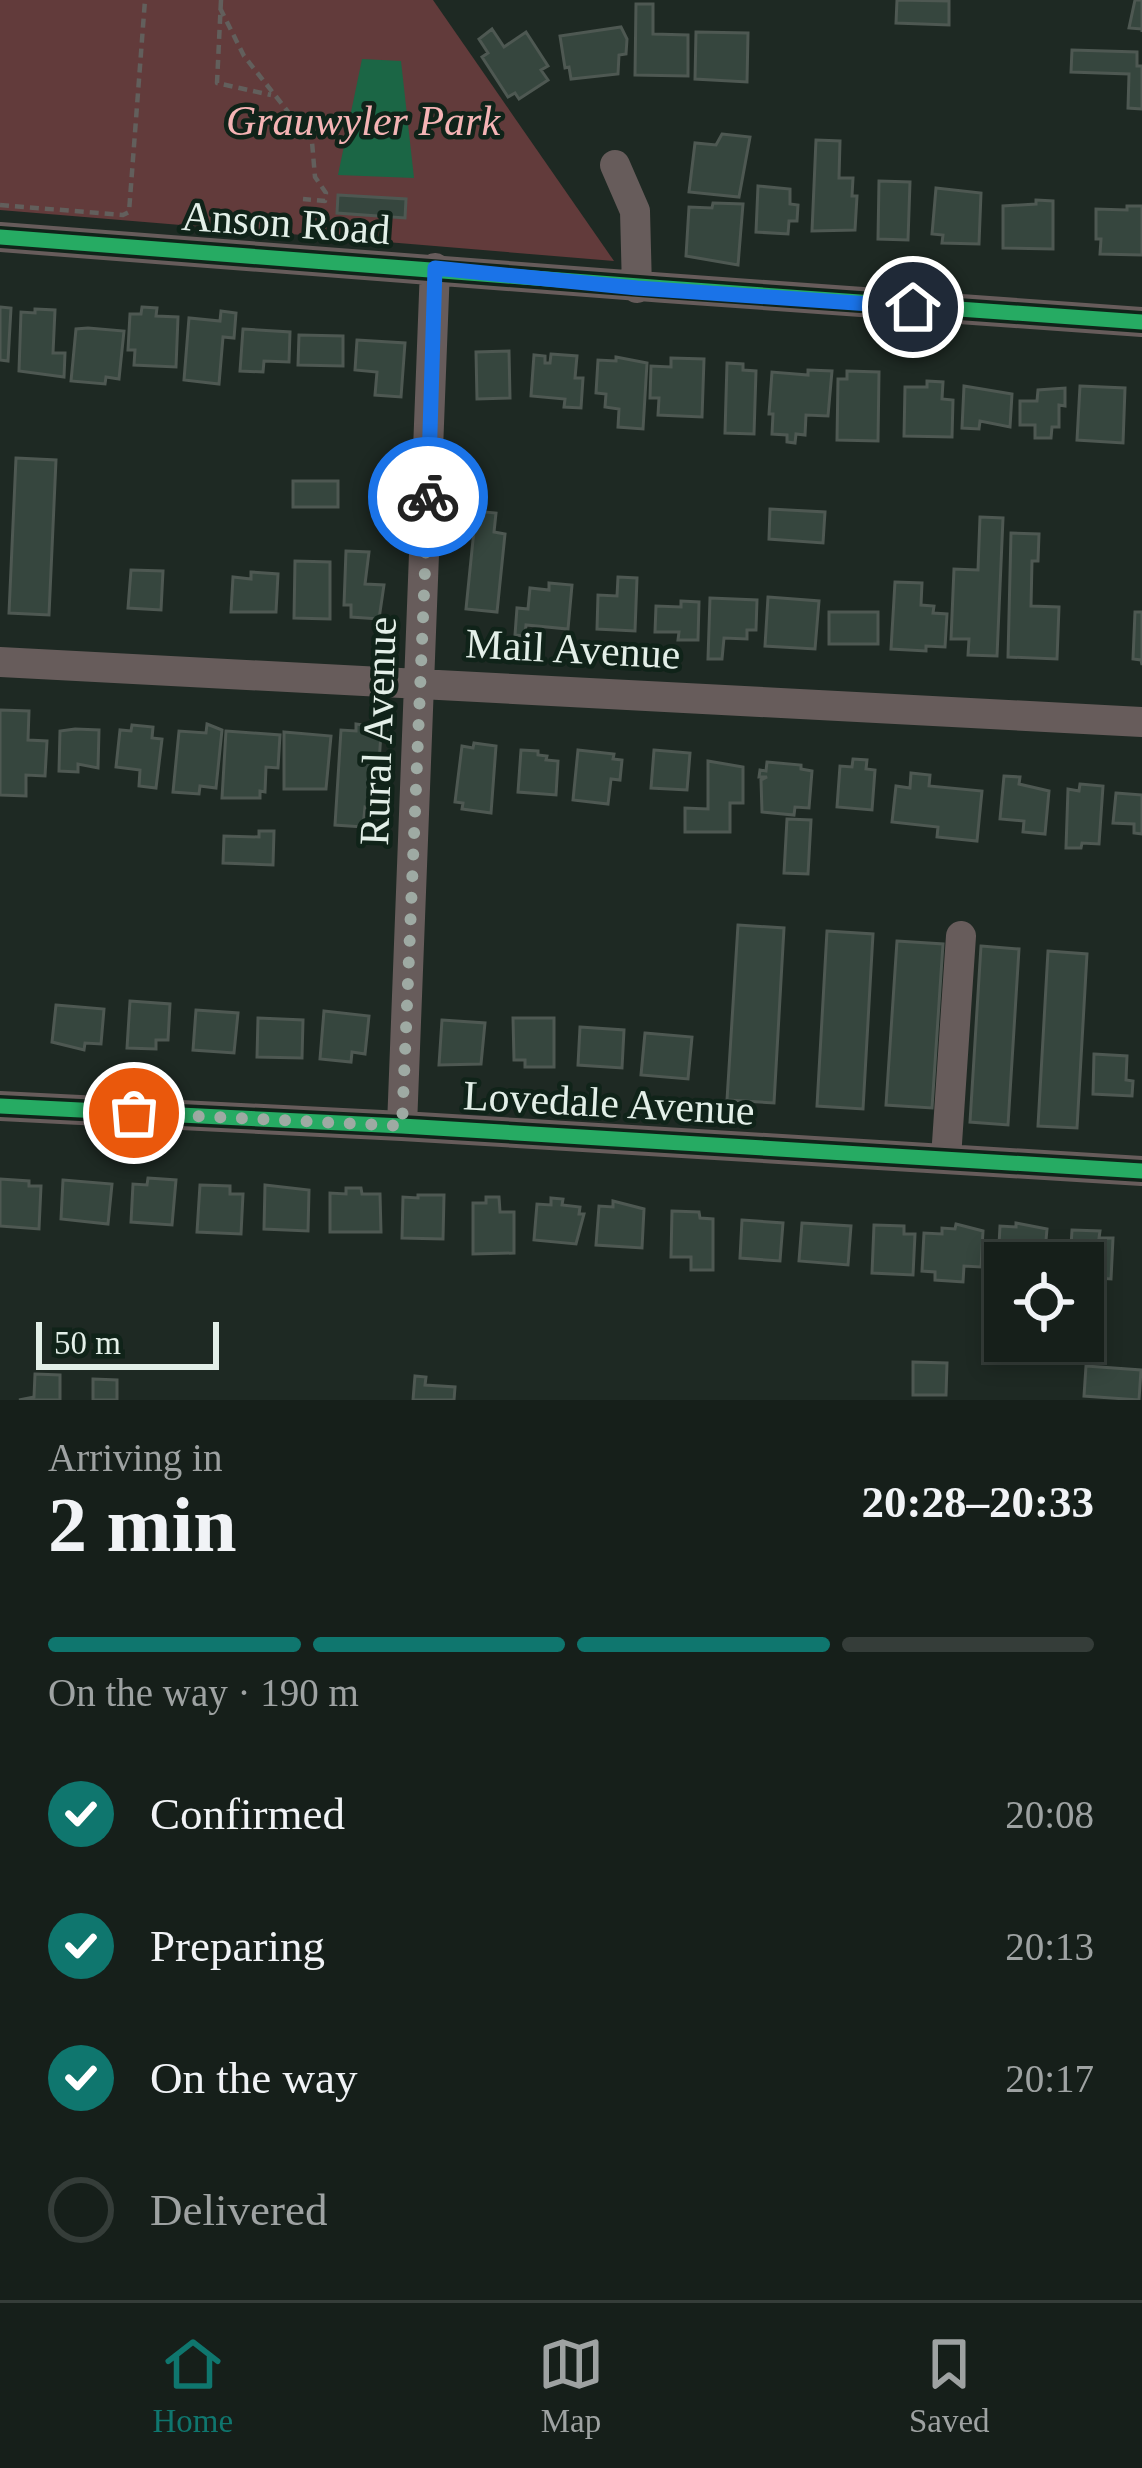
<!DOCTYPE html>
<html lang="en">
<head>
<meta charset="utf-8">
<style>
	:root { --surface:#161f1a; --page:#232c27; --text:#f1f3f6; --muted:#9ea2a2; --line:#353d39; --accent:#0f766e }
	body { margin:0; font-family:Georgia,serif; background:var(--page); color:var(--text); height:100vh; display:flex; flex-direction:column; font-size:45px; white-space:nowrap }
	* { box-sizing:border-box; margin:0 }
	p { font-size:39px; color:var(--muted) }
	.icon { flex:none; width:66px; height:66px; fill:none; stroke:currentColor; stroke-width:2; stroke-linecap:round; stroke-linejoin:round }
	.map { position:relative; height:1400px; overflow:hidden }
	.sheet { display:flex; flex-direction:column; background:var(--surface); flex:1 }
	.sheet>* { flex:none }
	.fabs { position:absolute; left:984px; top:1242px; display:grid; gap:24px }
	.fabs a { display:grid; place-items:center; width:120px; height:120px; border-radius:0px; background:var(--surface); box-shadow:0 6px 18px #0003,0 0 0 3px var(--line); font-size:60px }
	.scale { position:absolute; left:36px; bottom:30px; width:183px; box-sizing:border-box; padding-left:12px; border:6px solid #e3efe8; border-top:0; font-size:33px; line-height:42px; white-space:nowrap; color:#e3efe8; -webkit-text-stroke:9px #102319; paint-order:stroke }
	.pin { position:absolute; display:grid; place-items:center; width:102px; height:102px; color:#fff; margin:-51px; border:6px solid #fff; border-radius:50%; box-shadow:0 3px 12px #0007 }
	.courier { position:absolute; display:grid; place-items:center; width:120px; height:120px; margin:-60px; border:9px solid #1a73e8; border-radius:50%; background:#fff; color:#222; box-shadow:0 3px 15px #0007 }
	.head em { font-style:normal; font-weight:700 }
	.head div { display:flex; flex-direction:column-reverse }
	.head { display:flex; align-items:center; justify-content:space-between; height:204px; padding:0 48px }
	h1 { font-size:78px; font-weight:700; line-height:90px }
	.bar { display:grid; grid-template-columns:repeat(4,1fr); gap:18px 12px; align-content:center; height:144px; padding:0 48px }
	.bar i { height:15px; border-radius:9px; background:var(--line) }
	.bar .current { background:var(--accent) }
	.bar p { grid-column:span 4 }
	ol { padding:0 48px; list-style:none }
	li { display:flex; align-items:center; gap:36px; height:132px }
	li p { margin-inline-start:auto }
	li .icon { padding:12px; border-radius:50%; background:var(--accent); color:#fff; stroke-width:4 }
	li:last-child { color:var(--muted) }
	li i { width:66px; height:66px; border:6px solid var(--line); border-radius:50% }
	.menu { display:flex; justify-content:space-around; align-items:center; height:168px; border-top:3px solid var(--line); background:var(--surface); font-size:33px; color:var(--muted) }
	.menu a { display:grid; justify-items:center; gap:6px }
	.menu .current { color:var(--accent) }
	.map>svg:first-child { display:block }
	.green { fill:#623b3b }
	.water { fill:#1b6645 }
	.building { fill:#36463e; stroke:#4e5852; stroke-width:3 }
	.lines { fill:none; stroke-linecap:round; stroke-linejoin:round }
	.path { stroke:#625f5c; stroke-width:4.5; stroke-dasharray:9 6; stroke-linecap:butt }
	.minor { stroke:#675c5b; stroke-width:30 }
	.cycleway-casing { stroke:#102319; stroke-width:22 }
	.cycleway { stroke:#26ab63; stroke-width:15 }
	.done { stroke:#9eaaa3; stroke-width:12; stroke-dasharray:0 21.6 }
	.route { stroke:#1a73e8; stroke-width:15 }
	.labels { text-anchor:middle; stroke-width:9; stroke-linejoin:round; paint-order:stroke }
	.park-label { font-size:42px; font-style:italic; fill:#f5b4b5; stroke:#102319 }
	.street-label { font-size:42px; fill:#e3efe8; stroke:#102319 }
</style>
</head>
<body>
<div class="map">
<svg width="1142" height="1400" viewBox="0 0 1142 1400">
	<rect width="100%" height="100%" fill="#1e2923"/>
	<!-- green -->
	<path class="green" d="M0,0H433L614,261L0,210Z"/>
	<!-- water -->
	<path class="water" d="M362,59L401,61L414,178L338,175Z"/>
	<!-- building -->
	<path class="building" d="M897,0L949,1V25L896,23Z
		M1135,0H1142V32V29L1129,28Z
		M636,4H653V34L688,35V76L635,75Z
		M621,27L627,39L626,54L619,55L618,74L571,79L569,67L565,68L560,36Z
		M492,29L504,47L526,32L548,66L541,70L548,80L519,99L515,93L508,97L482,57L488,53L479,39Z
		M696,32L748,33L747,82L695,79Z
		M1072,50L1137,52V66H1142V109L1128,108L1129,74L1071,72Z
		M722,134L750,137L739,197L689,192L695,143L716,145Z
		M816,140L840,141L839,178H853L852,196H857L855,230L812,231Z
		M879,181L910,182L908,240L878,239Z
		M758,186L790,189V204L798,205L797,221H789L788,234L756,232Z
		M936,188L981,193L979,244L942,243L943,235L932,234Z
		M338,195L406,199L405,218L337,213Z
		M1036,200L1053,201V249L1003,248V206L1036,204Z
		M713,203L743,204L738,265L686,256L689,207L712,208Z
		M1127,206H1142V255L1100,254L1101,239H1096V209L1127,210Z
		M0,307L11,308L8,361L0,360Z
		M142,307L157,308L156,316L178,317L176,367L134,365L135,350H128L130,314H141Z
		M35,309L55,310L53,353H65L64,377L19,371L21,312L35,313Z
		M221,311L236,313L234,338L223,337L219,384L184,380L189,318L220,321Z
		M88,328L124,331L119,379L106,377L105,384L71,381L76,329Z
		M243,329L290,332L289,362L264,361L263,372L240,371Z
		M299,335L343,336V366L298,365Z
		M357,340L405,343L401,397L375,395L377,372L355,370Z
		M509,351L510,398L477,399L476,352Z
		M551,354L577,356L575,378H583L581,408L564,407L565,399L531,396L534,355L545,356V363H550Z
		M616,357L647,363L643,429L618,427L619,409L605,407L606,394L596,393L598,360L616,361Z
		M671,358L704,359L702,417L658,415L659,398H650L651,366L671,367Z
		M727,363L743,364V370L756,371L754,434L725,433Z
		M808,370L832,371L828,416L806,415L805,435L796,434L795,443L787,442V435L772,434L773,414H769L772,372L808,375Z
		M847,371L879,372L878,441L837,440L838,379H847Z
		M927,381L943,382L942,399L953,400L952,437L904,436L905,387H927Z
		M964,386L1012,394L1010,427L980,421L979,429L962,428Z
		M1080,386L1125,388L1123,443L1077,440Z
		M1065,388V406L1059,405V427H1052L1051,438H1035V425H1020V401H1037L1038,390Z
		M16,458L56,460L49,615L9,613Z
		M293,481H338V507H293Z
		M770,509L825,512L823,543L769,539Z
		M464,510L496,513L494,532L505,534L497,612L466,609L474,530L462,529Z
		M980,517L1003,518L997,656L968,655L969,639H951L954,569L978,570Z
		M1011,533L1039,534L1038,561H1032L1031,606L1059,607L1057,659L1008,657Z
		M346,551L369,552L365,584L384,585L379,619L351,617V605H344Z
		M295,561L330,562V619L294,618Z
		M131,570L163,571L161,610L128,608Z
		M251,572L278,574L276,612H231L233,577L251,579Z
		M618,577L637,578L635,631L597,629L598,595L617,596Z
		M895,582L922,583L921,605L934,606L933,613L947,614L945,647L926,646V651L891,649Z
		M549,583L572,585L568,629L526,625L525,636L515,635L517,608L528,609L530,588L549,590Z
		M768,597L819,601L815,649L765,646Z
		M710,598L757,600L756,630H747V639L724,638L722,659H708Z
		M681,601L699,602L698,640H678L679,632H655L656,606L681,607Z
		M829,612H878V644H829Z
		M1135,612H1142V665L1141,660L1133,659Z
		M0,710L29,711L28,740L47,741L45,776L26,775V796L0,795Z
		M207,724L222,730L216,788L200,786L199,794L173,792L179,731L206,733Z
		M356,724L370,726V732L381,733L376,808L365,807L363,827L335,825L341,730L356,731Z
		M132,725L153,727L152,738L162,739L156,788L139,786L140,770L116,767L120,730L131,731Z
		M75,729L99,730L98,768L78,764V772L59,771L60,731Z
		M226,731L280,735L278,768L266,767L265,792L260,791V798H222Z
		M284,732L331,736L326,789H284Z
		M474,743L496,746L491,813L462,809L463,803L455,802L462,746L473,748Z
		M521,750L538,751V755L547,756L546,760L558,761L556,795L518,792Z
		M578,750L614,754L613,759L622,760L620,780L611,779L608,804L573,800Z
		M654,750L690,753L687,790L651,788Z
		M853,759L867,760L866,769L875,770L872,810L837,807L840,766L852,767Z
		M708,761L743,767V803H730V832H685V808L708,809Z
		M767,762L801,765V769L812,771L809,808L795,807L794,815L762,812L761,780L767,777H759L760,770L766,771Z
		M911,773L930,775L929,786L982,791L977,841L937,837L938,827L892,822L896,786L910,788Z
		M1004,776L1020,777L1019,784L1049,791L1045,834L1023,832L1024,821L1000,819Z
		M1080,784L1103,786L1099,844L1082,843L1081,848H1066L1068,789L1079,791Z
		M1116,793L1142,795V834L1134,833V824L1113,823Z
		M787,819L811,820L808,874L784,873Z
		M259,831H274L273,865L223,863L224,836L259,837Z
		M738,925L784,928L774,1103L727,1100Z
		M827,931L873,934L863,1109L817,1106Z
		M897,941L943,944L932,1108L886,1105Z
		M981,946L1019,949L1008,1125L970,1122Z
		M1048,951L1087,954L1077,1128L1038,1126Z
		M130,1001L170,1004L168,1040H156V1049L127,1048Z
		M56,1005L104,1009L101,1044L85,1043L84,1050L52,1042Z
		M196,1010L238,1013L234,1053L193,1050Z
		M324,1011L369,1016L365,1054L352,1052L351,1062L320,1059Z
		M258,1018L303,1020L302,1058L257,1057Z
		M513,1018H554V1067H525V1060H514Z
		M442,1020L485,1023L481,1064L439,1065Z
		M580,1027L624,1030L622,1068L578,1065Z
		M645,1033L692,1037L688,1079L641,1075Z
		M1094,1054L1127,1056L1126,1080L1133,1081L1132,1096L1093,1094Z
		M148,1178L176,1180L172,1225L131,1222L133,1184L147,1185Z
		M0,1179L29,1181V1186H41L39,1229L0,1226Z
		M63,1180L112,1184L108,1224L61,1219Z
		M200,1185L230,1186V1194H243L241,1234L197,1232Z
		M265,1185L309,1190L308,1231L264,1229Z
		M346,1188H361L362,1194H380L381,1232H330V1193L346,1194Z
		M418,1195H444L443,1239L402,1238L403,1197L418,1198Z
		M486,1197H499L500,1212H514V1253L473,1254V1203H486Z
		M551,1198L563,1199L562,1205L580,1207L579,1214H584L576,1244L534,1240L537,1204L551,1205Z
		M613,1201L644,1209L642,1248L596,1245L599,1206L613,1207Z
		M672,1211L699,1212L700,1218L713,1219V1270H691V1257H671Z
		M742,1220L783,1223L780,1261L740,1258Z
		M802,1223L851,1226L848,1265L799,1261Z
		M1016,1223L1047,1229L1044,1263L998,1264L1000,1226L1016,1227Z
		M956,1224L983,1231L981,1267L964,1266L963,1282L935,1280V1272L922,1271L924,1233L942,1234V1228L955,1229Z
		M874,1225L904,1226V1234H915L913,1275L872,1273Z
		M1072,1230L1100,1231L1099,1238H1113L1111,1279L1083,1277V1263H1070Z
		M913,1362L947,1363L946,1395H913Z
		M1086,1366L1141,1370L1139,1400L1084,1396Z
		M35,1374L60,1375V1400H19L34,1397Z
		M415,1376L426,1377L425,1385L455,1387L454,1400H413Z
		M93,1379L117,1380V1400H93Z"/>
	<g class="lines">
		<!-- path -->
		<path class="path" d="M221,0L217,83L271,95
			M220,8L244,56L312,142L315,177L326,193L325,201L303,199
			M0,205L123,215L129,212L145,0"/>
		<!-- minor -->
		<path class="minor" d="M615,165L635,211L637,288
			M0,237C381,267 761,296 1142,322
			M0,662L1142,722
			M0,1106L402,1126L1142,1171
			M402,1126L435,268
			M946,1158L961,936"/>
		<!-- cycleway casing -->
		<g class="cycleway-casing">
			<path id="cycleway" d="M0,237C381,267 761,296 1142,322
				M0,1106L402,1126L1142,1171"/>
		</g>
		<!-- cycleway -->
		<use href="#cycleway" class="cycleway"/>
	</g>
	<g class="lines">
		<!-- done -->
		<path class="done" d="M134,1113L402,1126L428,497"/>
		<!-- route -->
		<path class="route" d="M428,497L435,268L637,288L913,307"/>
	</g>
	<g class="labels">
		<!-- park labels -->
		<g class="park-label">
			<text x="363" y="135">Grauwyler Park</text>
		</g>
		<!-- street labels -->
		<g class="street-label">
			<text transform="translate(286 222) rotate(4)" y="15">Anson Road</text>
			<text transform="translate(573 648) rotate(3)" y="15">Mail Avenue</text>
			<text transform="translate(377 731) rotate(-88)" y="15">Rural Avenue</text>
			<text transform="translate(609 1102) rotate(3)" y="15">Lovedale Avenue</text>
		</g>
	</g>
</svg>
<div class="fabs">
<a><svg class="icon" aria-label="locate" viewBox="0 0 24 24"><circle cx="12" cy="12" r="6"/><path d="M12 2v4M12 18v4M2 12h4M18 12h4"/></svg></a>
</div>
<div class="scale">50 m</div>
<div class="pin" style="left:134px;top:1113px;background:#ea580c"><svg class="icon" aria-label="bag" viewBox="0 0 24 24"><path d="M5 8h14l-1 12H6zM9 8a3 3 0 0 1 6 0"/></svg></div>
<div class="pin" style="left:913px;top:307px;background:#1f2937"><svg class="icon" aria-label="home" viewBox="0 0 24 24"><path d="M3 11l9-7 9 7M6 9v11h12V9"/></svg></div>
<div class="courier" style="left:428px;top:497px"><svg class="icon" aria-label="bike" viewBox="0 0 24 24"><circle cx="6" cy="16" r="4"/><circle cx="18" cy="16" r="4"/><path d="M6 16l4-8h5l3 8M10 8l3 8H6M13 5h3"/></svg></div>
</div>
<section class="sheet">
<div class="head"><div><h1>2 min</h1><p>Arriving in</p></div><em>20:28–20:33</em></div>
<div class="bar"><i class="current"></i><i class="current"></i><i class="current"></i><i></i><p>On the way · 190 m</p></div>
<ol>
<li><svg class="icon" aria-label="check" viewBox="0 0 24 24"><path d="M5 12l5 5 9-10"/></svg>Confirmed<p>20:08</p></li>
<li><svg class="icon" aria-label="check" viewBox="0 0 24 24"><path d="M5 12l5 5 9-10"/></svg>Preparing<p>20:13</p></li>
<li><svg class="icon" aria-label="check" viewBox="0 0 24 24"><path d="M5 12l5 5 9-10"/></svg>On the way<p>20:17</p></li>
<li><i></i>Delivered</li>
</ol>
</section>
<nav class="menu">
<a class="current"><svg class="icon" aria-label="home" viewBox="0 0 24 24"><path d="M3 11l9-7 9 7M6 9v11h12V9"/></svg>Home</a>
<a><svg class="icon" aria-label="map" viewBox="0 0 24 24"><path d="M3 6l6-2 6 2 6-2v14l-6 2-6-2-6 2zM9 4v14M15 6v14"/></svg>Map</a>
<a><svg class="icon" aria-label="saved" viewBox="0 0 24 24"><path d="M7 4h10v16l-5-4-5 4z"/></svg>Saved</a>
</nav>
</body>
</html>
